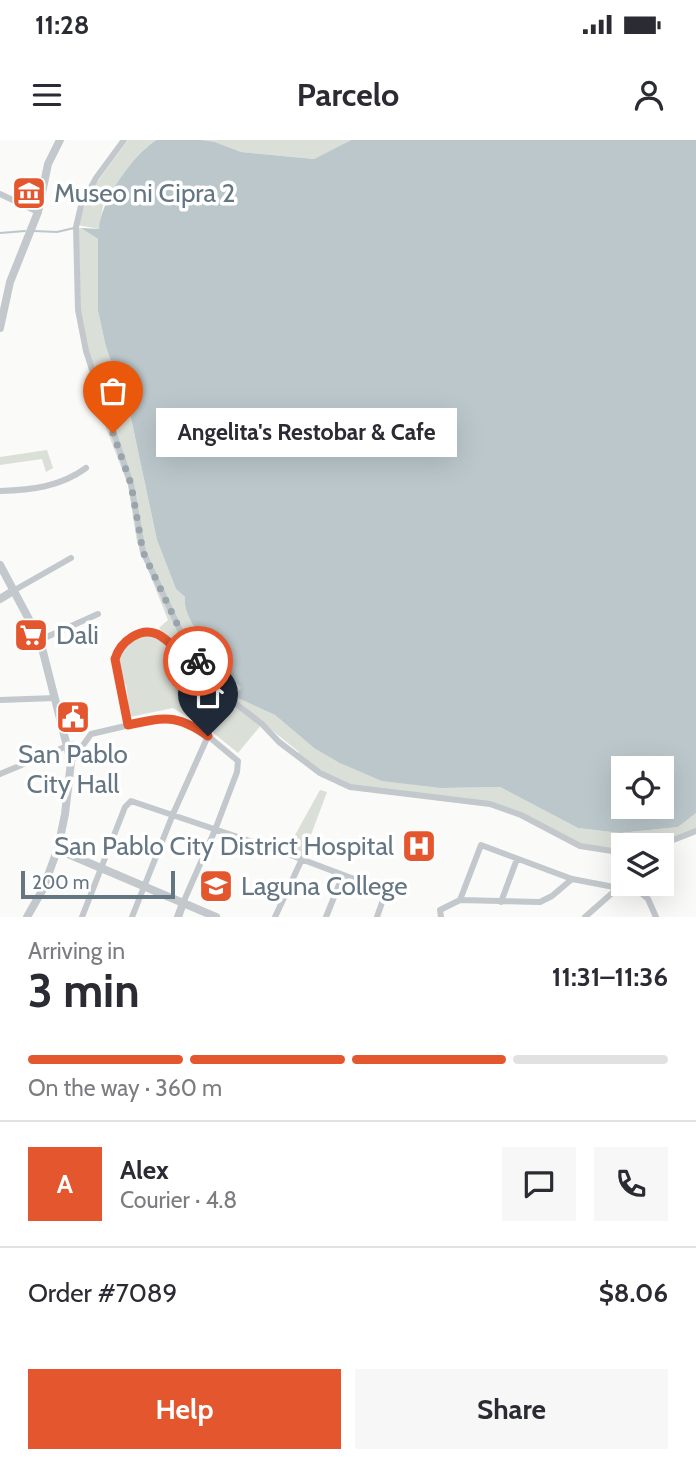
<!DOCTYPE html>
<html lang="en">
<head>
<meta charset="utf-8">
<style>
	:root { --surface:#fff; --page:#f7f7f7; --text:#2b2b33; --muted:#7c7c81; --line:#e1e1e2; --accent:#e4572e }
	body { margin:0; font-family:Cabin,sans-serif; background:var(--page); color:var(--text); height:100vh; display:flex; flex-direction:column; font-size:26px; white-space:nowrap }
	* { box-sizing:border-box; margin:0 }
	p { font-size:23px; color:var(--muted) }
	.icon { flex:none; width:38px; height:38px; fill:none; stroke:currentColor; stroke-width:2; stroke-linecap:round; stroke-linejoin:round }
	.map { position:relative; height:777px; overflow:hidden }
	.side { display:flex; flex-direction:column; background:var(--surface); flex:1 }
	.side>* { flex:none }
	.buttons { position:absolute; left:611px; top:616px; display:grid; gap:14px }
	.buttons a { display:grid; place-items:center; width:63px; height:63px; border-radius:0px; background:var(--surface); box-shadow:0 7px 28px #0002; font-size:35px }
	.scale { position:absolute; left:21px; bottom:18px; width:154px; box-sizing:border-box; padding-left:7px; border:4px solid #657683; border-top:0; font-size:19px; line-height:24px; white-space:nowrap; color:#657683; -webkit-text-stroke:5px #fff; paint-order:stroke }
	.pin { position:absolute; display:grid; place-items:center; width:60px; height:60px; color:#fff; margin:-72px -30px; border-radius:50% 50% 50% 0; rotate:-45deg; box-shadow:0 0 7px #0007 }
	.pin .icon { rotate:45deg }
	.courier { position:absolute; display:grid; place-items:center; width:70px; height:70px; margin:-35px; border:5px solid #e4572e; border-radius:50%; background:#fff; color:#222; box-shadow:0 2px 9px #0007 }
	.bubble { position:absolute; height:49px; border-radius:0px; background:var(--surface); box-shadow:0 7px 28px #0002; font-size:23px; font-weight:700; line-height:49px; text-align:center }
	.headline em { font-style:normal; font-weight:700 }
	.headline div { display:flex; flex-direction:column-reverse }
	.headline { display:flex; align-items:center; justify-content:space-between; height:119px; padding:0 28px }
	h1 { font-size:46px; font-weight:700; line-height:52px }
	.bar { display:grid; grid-template-columns:repeat(4,1fr); gap:10px 7px; align-content:center; height:84px; padding:0 28px }
	.bar i { height:9px; border-radius:5px; background:var(--line) }
	.bar .selected { background:var(--accent) }
	.bar p { grid-column:span 4 }
	.line { display:flex; align-items:center; gap:18px; padding:0 28px; border-top:2px solid var(--line) }
	.line div { flex:1 }
	.round { display:grid; place-items:center; flex:none; width:74px; height:74px; border-radius:0px; background:var(--page) }
	.button { display:flex; gap:14px; margin-top:auto; padding:14px 28px }
	.button a { flex:1; height:80px; border-radius:0px; background:var(--accent); color:#fff; font-size:28px; font-weight:700; line-height:80px; text-align:center }
	.button a+a { background:var(--page); color:var(--text) }
	.status { display:flex; justify-content:space-between; align-items:center; height:49px; padding:0 35px; background:var(--surface); direction:ltr }
	.status svg { height:19px; fill:currentColor }
	header { display:flex; justify-content:space-between; align-items:center; height:91px; padding:0 28px; background:var(--surface); font-size:32px; font-weight:700 }
	.map>svg:first-child { display:block }
	.green { fill:#dadfd7 }
	.water { fill:#bbc7cb; fill-rule:evenodd }
	.lines { fill:none; stroke-linecap:round; stroke-linejoin:round }
	.stream { stroke:#bbc7cb; stroke-width:2 }
	.minor { stroke:#c3c8cc; stroke-width:6 }
	.tertiary { stroke:#c3c8cc; stroke-width:8 }
	.done { stroke:#99a4ac; stroke-width:7; stroke-dasharray:0 12.6 }
	.route { stroke:#e4572e; stroke-width:9 }
	.labels { text-anchor:middle; stroke-width:7; stroke-linejoin:round; paint-order:stroke }
	.poi-label { font-size:26px; fill:#657683; stroke:#fff; text-anchor:start }
</style>
</head>
<body>
<div class="status"><b>11:28</b><svg viewBox="0 0 49 12"><path d="M0 12V9h3v3zM5 12V6h3v6zM10 12V3h3v9zM15 12V0h3v12zM26 1h20v11H26zM47 4h2v5h-2z"/></svg></div>
<header><svg class="icon" aria-label="menu" viewBox="0 0 24 24"><path d="M4 6h16M4 12h16M4 18h16"/></svg>Parcelo<svg class="icon" aria-label="person" viewBox="0 0 24 24"><circle cx="12" cy="8" r="4"/><path d="M4 21q1-7 8-7t8 7"/></svg></header>
<div class="map">
<svg width="696" height="777" viewBox="0 0 696 777">
	<rect width="100%" height="100%" fill="#fafaf8"/>
	<!-- green -->
	<path class="green" d="M128,0H160L147,7L126,31L103,66L99,89L77,85L90,52Z
		M202,0H351L314,19L241,12L215,2Z
		M76,88H81L98,99V171L106,207L131,278L157,400L176,449L185,457C180,479 228,531 242,549L235,556L275,575L314,608L442,648L500,647L578,688L620,693L678,687L696,673V691L649,705H623V709L580,706L521,675L490,664L350,647L297,616L299,612L233,559L213,538L178,494L193,517L188,519L159,488L168,480L137,402L128,345L103,280L83,210L77,171Z
		M47,310L53,328L46,332L42,319L0,325V317Z
		M154,492L172,509L170,511L176,509L231,560L262,584L238,613L211,591L173,568L130,577L126,561L128,560L126,544H121C112,509 118,500 154,492Z
		M320,650L327,652L302,719L285,713Z"/>
	<!-- water -->
	<path class="water" d="M157,0H202L215,2L241,12L314,19L351,0H696V673L678,687L620,693L578,688L500,647L442,648L382,641L340,623L314,608L275,575L234,556L241,548C227,530 180,480 185,457L176,449L157,400L131,278L106,207L98,171V99L81,88L99,89C100,62 134,13 157,0ZM623,628H662V667H623Z"/>
	<g class="lines">
		<!-- stream -->
		<path class="stream" d="M34,91L57,92L74,88
			M0,93L25,91"/>
		<!-- minor -->
		<path class="minor" d="M124,0L96,38L81,66L76,87L78,170L86,211L131,344L143,412L180,490L202,529L231,560L262,584L279,602L320,633L350,647L490,664L521,675L580,706L612,711L623,709
			M0,54L38,72
			M0,351C31,350 60,347 86,328
			M13,451L71,418
			M40,500L98,474
			M0,560L55,558
			M128,585L115,519C118,509 123,502 132,497C164,477 177,522 202,529
			M71,622L91,594L134,584L167,579L182,580L208,596L238,621L237,632L215,690L183,763
			M0,634L72,604
			M649,705L668,702L696,691
			M460,760L481,705L572,739L640,752L648,759L656,777
			M501,762L517,719
			M82,777L125,667L131,661L285,713L386,751L377,777
			M132,777L173,674L208,596
			M275,777L302,719
			M326,777L343,735
			M441,777L440,770L460,760L540,762L552,756L572,739
			M585,777L619,747"/>
		<!-- tertiary -->
		<path class="tertiary" d="M0,188L10,142L38,72L48,24L60,0
			M0,425L40,500L71,622L65,674L58,708L43,749L27,777
			M0,459L13,451
			M60,701L68,714L216,777
			M178,777L183,763"/>
	</g>
	<g class="lines">
		<!-- done -->
		<path class="done" d="M113,293L131,344L143,412L180,490L198,521"/>
		<!-- route -->
		<path class="route" d="M198,521L202,529C177,522 164,477 132,497C124,502 118,509 115,519L128,585C164,577 177,574 208,596"/>
	</g>
	<!-- icons -->
	<defs>
		<g id="museum-square" transform="scale(1.75)"><rect x="-9" y="-9" width="18" height="18" rx="4" fill="#e4572e" stroke="#fff"/><path d="M0-6L6-3V-2H-6V-3ZM-5-1h2V3h-2ZM-1-1h2V3h-2ZM3-1h2V3H3ZM-6 4H6V6H-6Z" fill="#fff"/></g>
		<g id="supermarket-square" transform="scale(1.75)"><rect x="-9" y="-9" width="18" height="18" rx="4" fill="#e4572e" stroke="#fff"/><path d="M-6-5.5h2.5l.6 2H6L4.5 2H-2.5L-4.4-4H-6ZM-1.5 3.2a1.3 1.3 0 1 0 .1 0ZM3 3.2a1.3 1.3 0 1 0 .1 0Z" fill="#fff"/></g>
		<g id="civic-square" transform="scale(1.75)"><rect x="-9" y="-9" width="18" height="18" rx="4" fill="#e4572e" stroke="#fff"/><path d="M-.6-6.5H3V-4.5H.6V-3L4-1V1h2V6H-6V1h2V-1L-.6-3ZM-1.2 2.5V6h2.4V2.5Z" fill="#fff"/></g>
		<g id="hospital-square" transform="scale(1.75)"><rect x="-9" y="-9" width="18" height="18" rx="4" fill="#e4572e" stroke="#fff"/><path d="M-5-5h3v3.5h4V-5h3V5h-3V1.5h-4V5h-3Z" fill="#fff"/></g>
		<g id="university-square" transform="scale(1.75)"><rect x="-9" y="-9" width="18" height="18" rx="4" fill="#e4572e" stroke="#fff"/><path d="M0-5L7-2L0 1L-7-2ZM-4 1L0 2.5L4 1V4Q0 6-4 4Z" fill="#fff"/></g>
	</defs>
	<g fill-rule="evenodd">
		<use href="#museum-square" x="29" y="53"/>
		<use href="#supermarket-square" x="31" y="495"/>
		<use href="#civic-square" x="73" y="577"/>
		<use href="#hospital-square" x="419" y="706"/>
		<use href="#university-square" x="216" y="746"/>
	</g>
	<g class="labels">
		<!-- poi labels -->
		<g class="poi-label">
			<text x="54" y="62">Museo ni Cipra 2</text>
			<text x="56" y="504">Dali</text>
			<text x="73" y="623" text-anchor="middle">San Pablo<tspan x="73" dy="30">City Hall</tspan></text>
			<text x="394" y="715" text-anchor="end">San Pablo City District Hospital</text>
			<text x="241" y="755">Laguna College</text>
		</g>
	</g>
</svg>
<div class="buttons">
<a><svg class="icon" aria-label="locate" viewBox="0 0 24 24"><circle cx="12" cy="12" r="6"/><path d="M12 2v4M12 18v4M2 12h4M18 12h4"/></svg></a>
<a><svg class="icon" aria-label="layers" viewBox="0 0 24 24"><path d="M12 4l9 5-9 5-9-5zM3 14l9 5 9-5"/></svg></a>
</div>
<div class="scale">200 m</div>
<div class="pin" style="left:113px;top:293px;background:#ea580c"><svg class="icon" aria-label="bag" viewBox="0 0 24 24"><path d="M5 8h14l-1 12H6zM9 8a3 3 0 0 1 6 0"/></svg></div>
<div class="pin" style="left:208px;top:596px;background:#1f2937"><svg class="icon" aria-label="home" viewBox="0 0 24 24"><path d="M3 11l9-7 9 7M6 9v11h12V9"/></svg></div>
<div class="courier" style="left:198px;top:521px"><svg class="icon" aria-label="bike" viewBox="0 0 24 24"><circle cx="6" cy="16" r="4"/><circle cx="18" cy="16" r="4"/><path d="M6 16l4-8h5l3 8M10 8l3 8H6M13 5h3"/></svg></div>
<div class="bubble" style="left:156px;top:268px;width:301px">Angelita's Restobar &amp; Cafe</div>
</div>
<section class="side">
<div class="headline"><div><h1>3 min</h1><p>Arriving in</p></div><em>11:31–11:36</em></div>
<div class="bar"><i class="selected"></i><i class="selected"></i><i class="selected"></i><i></i><p>On the way · 360 m</p></div>
<div class="line" style="height:126px"><b class="round" style="background:var(--accent);color:#fff">A</b><div><b>Alex</b><p>Courier · 4.8</p></div><a class="round"><svg class="icon" aria-label="chat" viewBox="0 0 24 24"><path d="M4 5h16v11H9l-5 4z"/></svg></a><a class="round"><svg class="icon" aria-label="phone" viewBox="0 0 24 24"><path d="M5 4h4l2 5-3 2q2 4 5 5l2-3 5 2v4C11 20 4 13 5 4z"/></svg></a></div>
<div class="line" style="height:91px"><div>Order #7089</div><b>$8.06</b></div>
<div class="button"><a>Help</a><a>Share</a></div>
</section>
</body>
</html>
